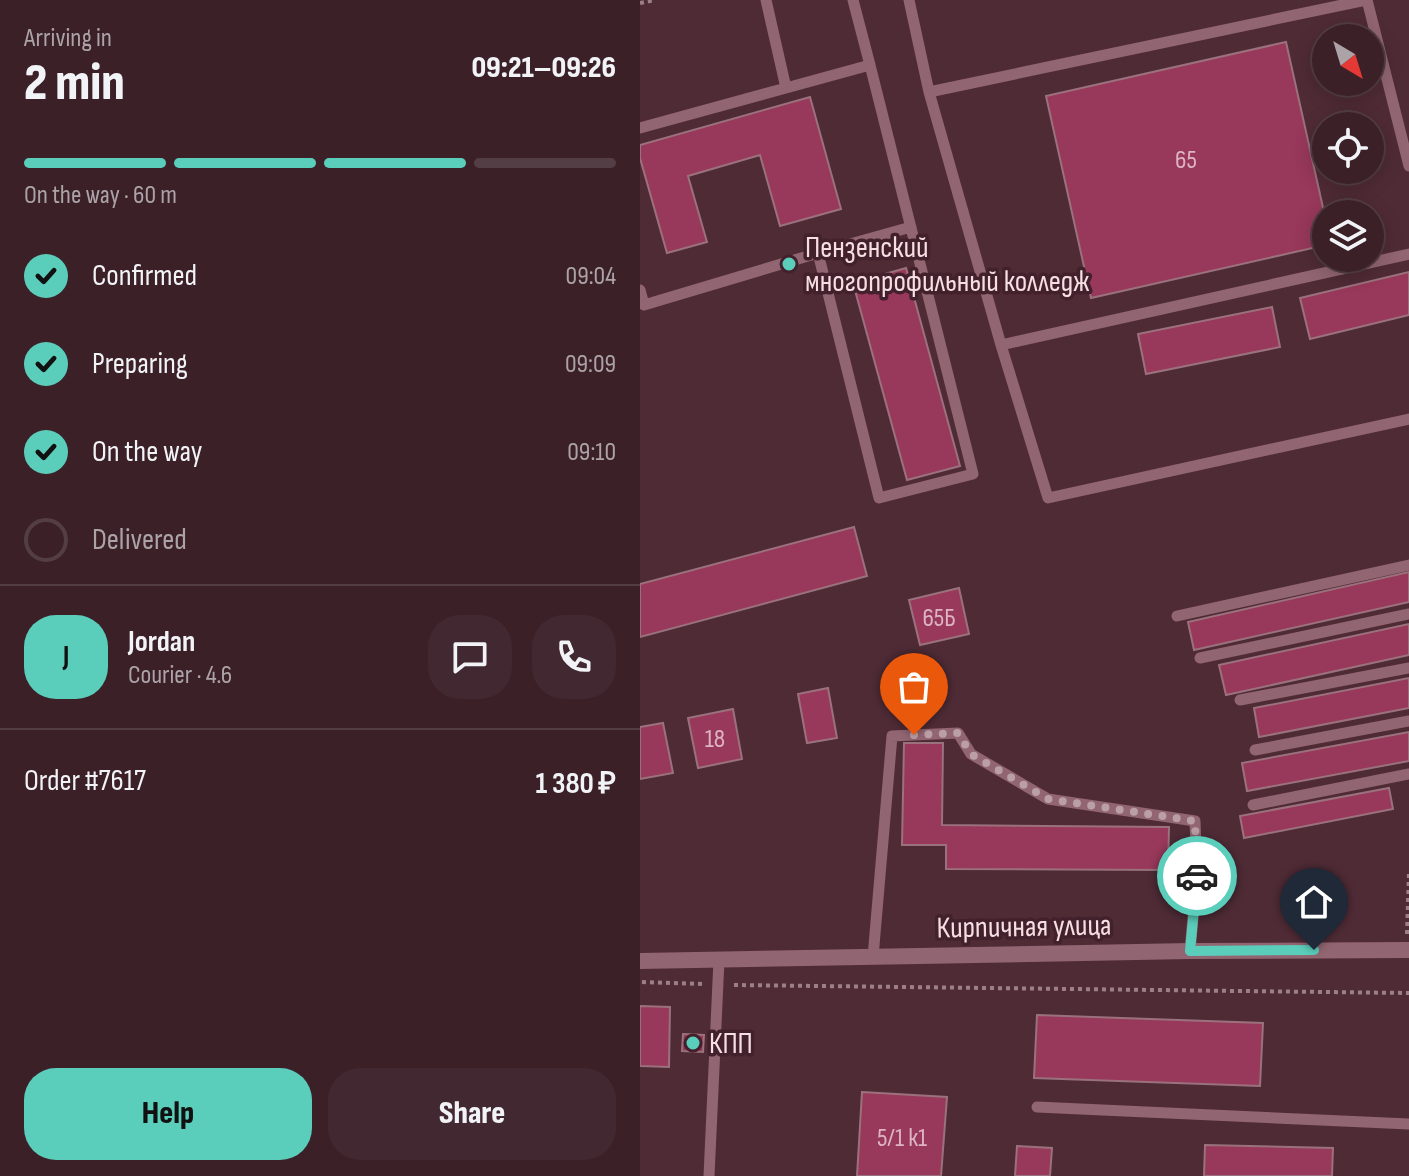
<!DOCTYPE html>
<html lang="en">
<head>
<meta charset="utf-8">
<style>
	:root { --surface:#3b2028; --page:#422830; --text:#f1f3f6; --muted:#aca3a8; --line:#543e45; --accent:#5bcebb }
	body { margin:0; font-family:"Sofia Sans Condensed",sans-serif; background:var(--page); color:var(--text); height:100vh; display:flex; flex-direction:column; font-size:30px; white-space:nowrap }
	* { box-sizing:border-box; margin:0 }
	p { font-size:26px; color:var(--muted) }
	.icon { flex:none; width:44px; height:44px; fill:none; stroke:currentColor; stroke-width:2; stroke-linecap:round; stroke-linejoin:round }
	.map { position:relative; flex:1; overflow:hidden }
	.sheet { display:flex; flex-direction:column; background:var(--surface); width:640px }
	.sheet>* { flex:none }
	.needle { width:52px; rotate:142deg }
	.buttons { position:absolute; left:672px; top:24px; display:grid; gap:16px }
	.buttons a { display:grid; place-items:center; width:72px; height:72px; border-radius:50%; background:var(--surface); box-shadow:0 4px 20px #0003,0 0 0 2px var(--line); font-size:40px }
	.pin { position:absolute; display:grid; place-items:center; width:68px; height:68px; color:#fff; margin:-82px -34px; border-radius:50% 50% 50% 0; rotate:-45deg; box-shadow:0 0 8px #0007 }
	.pin .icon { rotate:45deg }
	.courier { position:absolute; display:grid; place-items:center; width:80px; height:80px; margin:-40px; border:6px solid #5bcebb; border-radius:50%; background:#fff; color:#222; box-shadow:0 2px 10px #0007 }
	.summary em { font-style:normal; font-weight:800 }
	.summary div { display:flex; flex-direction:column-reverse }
	.summary { display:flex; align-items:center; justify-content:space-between; height:136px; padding:0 24px }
	h1 { font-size:52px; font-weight:800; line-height:60px }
	.bar { display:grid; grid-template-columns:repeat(4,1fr); gap:12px 8px; align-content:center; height:96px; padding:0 24px }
	.bar i { height:10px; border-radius:6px; background:var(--line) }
	.bar .selected { background:var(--accent) }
	.bar p { grid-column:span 4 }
	.line { display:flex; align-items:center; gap:20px; padding:0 24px; border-top:2px solid var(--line) }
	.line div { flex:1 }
	.round { display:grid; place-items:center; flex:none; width:84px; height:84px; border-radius:32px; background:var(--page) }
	ol { padding:0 24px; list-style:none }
	li { display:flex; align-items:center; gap:24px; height:88px }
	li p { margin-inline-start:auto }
	li .icon { padding:8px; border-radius:50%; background:var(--accent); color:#111; stroke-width:4 }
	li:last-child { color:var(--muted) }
	li i { width:44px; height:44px; border:4px solid var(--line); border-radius:50% }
	.action { display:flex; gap:16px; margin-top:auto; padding:16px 24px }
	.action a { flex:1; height:92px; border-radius:32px; background:var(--accent); color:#111; font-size:32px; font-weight:800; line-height:92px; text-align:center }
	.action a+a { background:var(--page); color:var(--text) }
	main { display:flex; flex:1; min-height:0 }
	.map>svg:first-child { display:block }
	.building { fill:#98385b; stroke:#9a717c; stroke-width:2 }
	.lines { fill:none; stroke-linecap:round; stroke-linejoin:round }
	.path { stroke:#9d7f88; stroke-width:4; stroke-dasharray:4 4; stroke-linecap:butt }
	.service { stroke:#916571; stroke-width:11 }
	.minor { stroke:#916571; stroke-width:16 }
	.done { stroke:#bb9fa7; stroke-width:8; stroke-dasharray:0 14.4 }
	.route { stroke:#5bcebb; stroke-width:10 }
	.poi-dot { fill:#5bcebb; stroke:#43212c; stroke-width:3 }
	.labels { text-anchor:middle; stroke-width:7; stroke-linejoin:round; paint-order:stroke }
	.number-label { font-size:26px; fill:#deb4c2 }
	.poi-label { font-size:30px; fill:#f5dee4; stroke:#43212c; text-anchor:start }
	.street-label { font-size:30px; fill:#f5dee4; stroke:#43212c }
</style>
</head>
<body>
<main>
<section class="sheet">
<div class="summary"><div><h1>2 min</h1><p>Arriving in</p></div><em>09:21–09:26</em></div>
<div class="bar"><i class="selected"></i><i class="selected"></i><i class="selected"></i><i></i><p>On the way · 60 m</p></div>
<ol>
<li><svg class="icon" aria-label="check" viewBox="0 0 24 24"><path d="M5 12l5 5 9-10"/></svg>Confirmed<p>09:04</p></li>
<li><svg class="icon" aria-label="check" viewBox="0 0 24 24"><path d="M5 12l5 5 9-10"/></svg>Preparing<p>09:09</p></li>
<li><svg class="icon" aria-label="check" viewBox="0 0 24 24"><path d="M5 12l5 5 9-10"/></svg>On the way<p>09:10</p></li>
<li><i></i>Delivered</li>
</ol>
<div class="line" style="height:144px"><b class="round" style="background:var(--accent);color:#111">J</b><div><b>Jordan</b><p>Courier · 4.6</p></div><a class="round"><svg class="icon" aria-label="chat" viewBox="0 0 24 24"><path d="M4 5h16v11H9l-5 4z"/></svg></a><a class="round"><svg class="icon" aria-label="phone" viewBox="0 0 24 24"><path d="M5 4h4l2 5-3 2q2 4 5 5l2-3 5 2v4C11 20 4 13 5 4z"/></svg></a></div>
<div class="line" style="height:104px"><div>Order #7617</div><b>1 380 ₽</b></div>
<div class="action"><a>Help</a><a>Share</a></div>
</section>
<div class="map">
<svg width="769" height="1176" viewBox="0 0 769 1176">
	<rect width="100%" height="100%" fill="#4f2b36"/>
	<!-- building -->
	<path class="building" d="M646,42L686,221V245L451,298L406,96Z
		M170,97L201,209L140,226L120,155L48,176L67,242L27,253L0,158V145Z
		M266,268L320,466L267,480L213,283Z
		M769,272V315L670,339L660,298Z
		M632,307L640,347L506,374L498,334Z
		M214,527L227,576L0,637V584Z
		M769,572V602L554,650L548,622Z
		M319,588L329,634L280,645L269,600Z
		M769,624V655L586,695L579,665Z
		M769,678V708L619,737L614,708Z
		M188,688L197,738L167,743L158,694Z
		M93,709L102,759L58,768L48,718Z
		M23,723L33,773L0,779V727Z
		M769,732V761L607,791L602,763Z
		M264,743H303L302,825L529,827L528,870L306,869V845H262Z
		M749,788L753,809L604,838L600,816Z
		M0,1006L30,1007L29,1067L0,1066Z
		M397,1015L623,1023L620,1086L394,1078Z
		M43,1034L64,1035L63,1052L42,1051Z
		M222,1092L307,1097L301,1176H217Z
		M565,1145L693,1148L692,1176H564Z
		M377,1146L412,1148L410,1176H375Z"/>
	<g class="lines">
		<!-- path -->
		<path class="path" d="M0,3L15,0
			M767,934L769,872
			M2,982L62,984
			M94,985L769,993"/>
		<!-- service -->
		<path class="service" d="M126,0L146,88L230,65L333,474L239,498L178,253L271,227
			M213,0L230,65
			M269,0L289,92L361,345L408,498L769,419
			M727,0L769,166
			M289,92L726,0
			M0,128L146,88
			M0,290L4,305L178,253
			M361,345L769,254
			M537,616L769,565
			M560,658L769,614
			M600,700L769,668
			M615,750L769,721
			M613,805L769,774
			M233,957L252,736L318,733L331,754L408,799L555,821L557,873L550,951
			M397,1107L769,1124
			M69,1176L79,960"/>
		<!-- minor -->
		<path class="minor" d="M0,961L550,951L769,950"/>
	</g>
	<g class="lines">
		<!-- done -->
		<path class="done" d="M274,735L318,733L331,754L408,799L555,821L557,876"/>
		<!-- route -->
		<path class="route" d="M557,876L550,951L674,950"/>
	</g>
	<!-- markers -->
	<g class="poi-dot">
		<circle cx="149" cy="264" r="8"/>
		<circle cx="53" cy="1043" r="8"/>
	</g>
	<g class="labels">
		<!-- number labels -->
		<g class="number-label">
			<text x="546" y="168">65</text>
			<text x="299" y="626">65Б</text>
			<text x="75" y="747">18</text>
			<text x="262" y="1146">5/1 к1</text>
		</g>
		<!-- poi labels -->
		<g class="poi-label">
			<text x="165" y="257">Пензенский<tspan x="165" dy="34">многопрофильный колледж</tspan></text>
			<text x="69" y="1053">КПП</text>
		</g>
		<!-- street labels -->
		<g class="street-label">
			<text transform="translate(384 926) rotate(-1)" y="10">Кирпичная улица</text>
		</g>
	</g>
</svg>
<div class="buttons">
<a><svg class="needle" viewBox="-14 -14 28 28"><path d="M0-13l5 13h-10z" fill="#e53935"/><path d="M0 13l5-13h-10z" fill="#aca3a8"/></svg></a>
<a><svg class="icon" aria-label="locate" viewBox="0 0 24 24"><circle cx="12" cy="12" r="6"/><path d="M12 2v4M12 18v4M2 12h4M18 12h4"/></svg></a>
<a><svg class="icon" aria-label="layers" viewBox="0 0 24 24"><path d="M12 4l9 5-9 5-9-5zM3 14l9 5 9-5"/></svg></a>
</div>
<div class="pin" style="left:274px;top:735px;background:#ea580c"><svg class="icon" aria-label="bag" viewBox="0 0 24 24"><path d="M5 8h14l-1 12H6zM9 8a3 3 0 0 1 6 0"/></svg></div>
<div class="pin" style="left:674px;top:950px;background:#1f2937"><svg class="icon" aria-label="home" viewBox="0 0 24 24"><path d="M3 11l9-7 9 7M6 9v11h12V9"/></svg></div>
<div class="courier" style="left:557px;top:876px"><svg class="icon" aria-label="car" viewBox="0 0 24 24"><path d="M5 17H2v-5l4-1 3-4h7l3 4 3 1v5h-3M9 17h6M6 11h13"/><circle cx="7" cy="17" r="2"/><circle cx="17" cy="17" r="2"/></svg></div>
</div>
</main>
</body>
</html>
